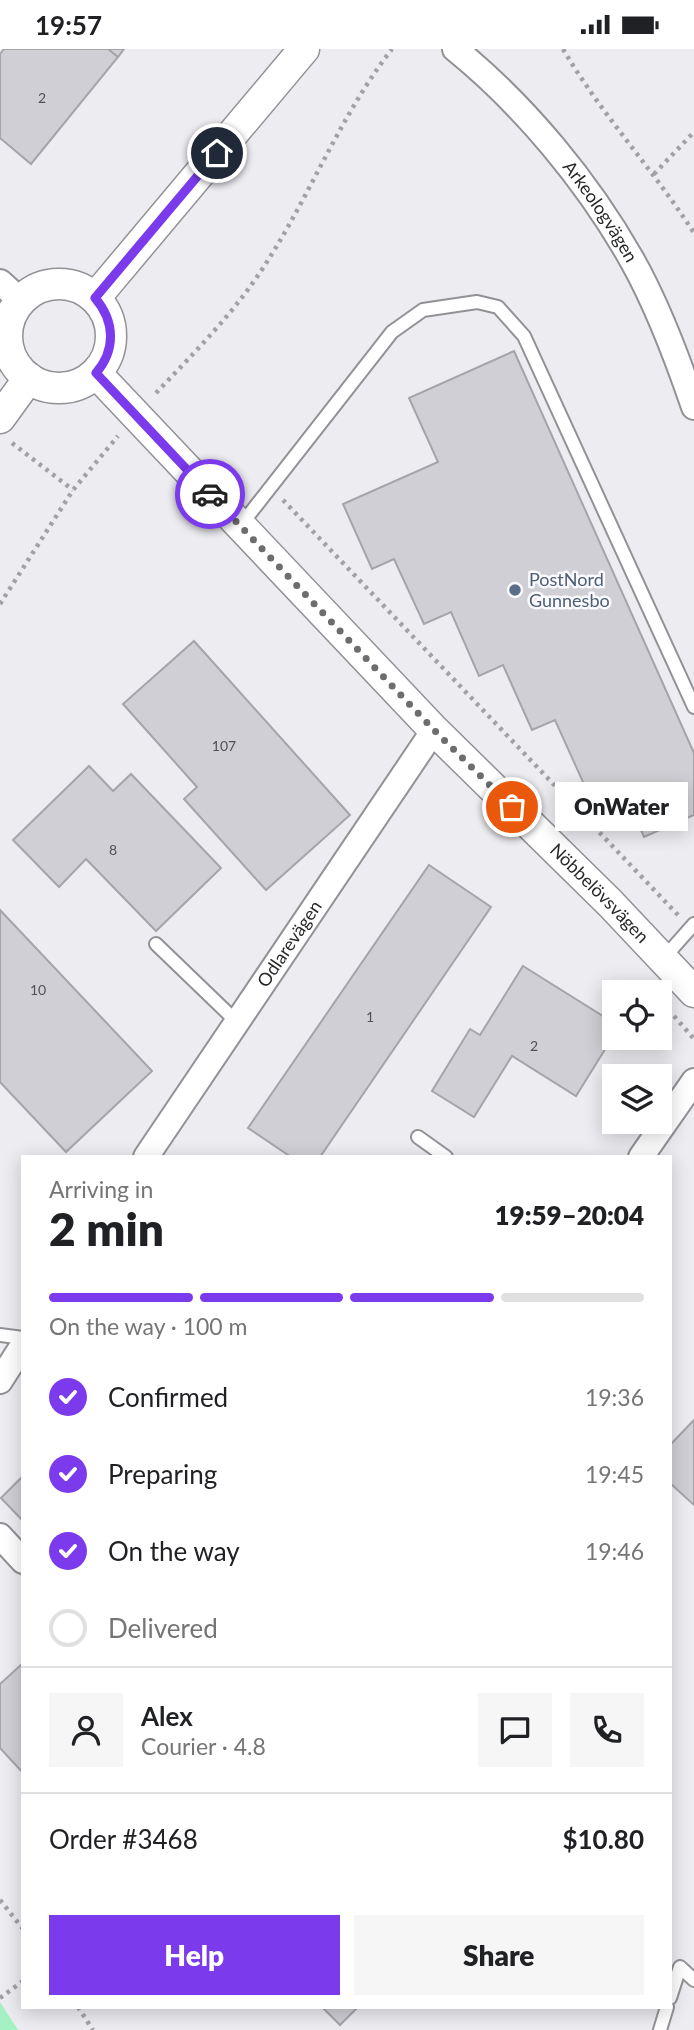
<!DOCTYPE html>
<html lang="en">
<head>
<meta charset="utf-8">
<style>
	:root { --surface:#fff; --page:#f6f6f6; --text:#202124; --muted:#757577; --line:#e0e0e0; --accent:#7c3aed }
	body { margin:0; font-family:Lato,sans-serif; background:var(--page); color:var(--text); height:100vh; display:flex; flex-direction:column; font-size:26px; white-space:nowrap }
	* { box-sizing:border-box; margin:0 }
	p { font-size:23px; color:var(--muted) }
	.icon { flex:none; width:38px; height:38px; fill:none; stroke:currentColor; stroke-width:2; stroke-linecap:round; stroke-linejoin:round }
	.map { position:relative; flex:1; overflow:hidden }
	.details { position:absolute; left:21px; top:1106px; width:651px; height:854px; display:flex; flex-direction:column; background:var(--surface); border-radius:0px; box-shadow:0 4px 18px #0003 }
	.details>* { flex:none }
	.controls { position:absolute; left:602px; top:931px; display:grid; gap:14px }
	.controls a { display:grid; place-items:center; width:70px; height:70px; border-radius:0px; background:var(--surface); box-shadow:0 4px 18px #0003; font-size:35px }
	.pin { position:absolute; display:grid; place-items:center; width:60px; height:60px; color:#fff; margin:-30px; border:4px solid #fff; border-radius:50%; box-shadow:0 2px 7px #0007 }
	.courier { position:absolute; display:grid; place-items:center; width:70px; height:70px; margin:-35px; border:5px solid #7c3aed; border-radius:50%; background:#fff; color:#222; box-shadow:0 2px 9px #0007 }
	.bubble { position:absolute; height:49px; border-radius:0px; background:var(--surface); box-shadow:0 4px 18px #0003; font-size:23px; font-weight:800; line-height:49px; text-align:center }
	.headline em { font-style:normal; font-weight:800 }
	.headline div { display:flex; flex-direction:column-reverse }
	.headline { display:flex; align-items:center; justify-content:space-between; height:119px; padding:0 28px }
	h1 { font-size:46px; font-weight:800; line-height:52px }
	.bar { display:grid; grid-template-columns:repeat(4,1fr); gap:10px 7px; align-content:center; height:84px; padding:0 28px }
	.bar i { height:9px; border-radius:5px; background:var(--line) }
	.bar .on { background:var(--accent) }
	.bar p { grid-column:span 4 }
	.line { display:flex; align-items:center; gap:18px; padding:0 28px; border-top:2px solid var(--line) }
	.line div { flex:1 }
	.round { display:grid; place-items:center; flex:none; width:74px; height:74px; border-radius:0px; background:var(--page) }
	ol { padding:0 28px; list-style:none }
	li { display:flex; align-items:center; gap:21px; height:77px }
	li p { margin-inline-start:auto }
	li .icon { padding:7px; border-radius:50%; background:var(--accent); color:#fff; stroke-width:4 }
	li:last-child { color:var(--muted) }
	li i { width:38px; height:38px; border:4px solid var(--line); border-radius:50% }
	.button { display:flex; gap:14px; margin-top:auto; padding:14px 28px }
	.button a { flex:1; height:80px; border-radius:0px; background:var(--accent); color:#fff; font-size:28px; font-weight:800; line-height:80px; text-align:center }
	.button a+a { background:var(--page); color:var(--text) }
	.status { display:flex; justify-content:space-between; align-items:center; height:49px; padding:0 35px; background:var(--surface); direction:ltr }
	.status svg { height:19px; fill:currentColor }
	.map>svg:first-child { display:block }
	.green { fill:#a4f2c3 }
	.building { fill:#d0cfd5; stroke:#a4a4a9; stroke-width:2 }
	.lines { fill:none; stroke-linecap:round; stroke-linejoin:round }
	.service-casing { stroke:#929196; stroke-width:16 }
	.minor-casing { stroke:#929196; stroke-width:28 }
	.tertiary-casing { stroke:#929196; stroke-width:33 }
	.path { stroke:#a2a2a5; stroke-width:4.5; stroke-dasharray:3.5 5; stroke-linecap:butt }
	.service { stroke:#fff; stroke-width:12 }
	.minor { stroke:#fff; stroke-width:24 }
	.tertiary { stroke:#fff; stroke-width:30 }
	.done { stroke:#6d6c6f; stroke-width:7; stroke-dasharray:0 12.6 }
	.route { stroke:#7c3aed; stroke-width:9 }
	.service-dot { fill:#5c6f8a; stroke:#f9f9fe; stroke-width:2.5 }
	.labels { text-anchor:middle; stroke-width:5; stroke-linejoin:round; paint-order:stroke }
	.number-label { font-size:14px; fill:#525154 }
	.street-label { font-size:18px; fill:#282729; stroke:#f9f9fe }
	.service-label { font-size:18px; fill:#4e5e75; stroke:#f9f9fe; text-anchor:start }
</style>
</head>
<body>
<div class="status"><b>19:57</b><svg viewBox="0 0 49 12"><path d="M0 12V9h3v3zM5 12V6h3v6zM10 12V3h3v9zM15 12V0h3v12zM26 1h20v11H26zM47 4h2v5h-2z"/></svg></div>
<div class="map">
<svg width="694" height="1981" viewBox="0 0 694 1981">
	<rect width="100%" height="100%" fill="#ececf1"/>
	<!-- green -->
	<path class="green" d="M0,1953L18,1981H0Z"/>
	<!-- building -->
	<path class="building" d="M4,0H108L118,8L31,115L0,89V5Z
		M108,0H124L118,8Z
		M514,302L694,704V766L644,788L628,752L606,762L600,749L592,753L555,671L532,681L503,616L479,627L451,563L424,575L394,510L372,520L343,455L438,413L409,349Z
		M194,592L350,766L266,841L184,750L197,738L123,655Z
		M89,717L113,742L131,725L221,819L156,882L86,810L59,838L13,791Z
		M429,816L491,858L320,1108H291L248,1079Z
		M0,861L152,1022L66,1103L0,1033Z
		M523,917L614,974V986L576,1047L512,1007L474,1068L432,1042L470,980L480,986Z
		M694,1371V1456L670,1434V1396Z
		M23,1427V1472L1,1449Z
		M23,1614V1724L0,1699V1635Z
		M322,1958H358L340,1976Z"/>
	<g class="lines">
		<!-- service casing -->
		<g class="service-casing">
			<path id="service" d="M241,476L392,283L423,261L477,253L498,258L524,287L694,658
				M156,895L237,973
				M663,910L694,875
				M418,1088L446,1108
				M0,1286L23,1289
				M670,1949L680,1918L694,1931
				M660,1981L667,1958"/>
		</g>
		<!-- minor casing -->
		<g class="minor-casing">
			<g id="minor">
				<path id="s1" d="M455,0C524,56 588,133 632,211C658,257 677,308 694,358"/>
				<path d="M0,233L21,252"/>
				<path id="s2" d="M146,1108L434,681"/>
				<path d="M641,1108L694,1032"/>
				<path d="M0,1332L23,1296"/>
				<path d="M0,1487L23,1512"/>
			</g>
		</g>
		<!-- tertiary casing -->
		<g class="tertiary-casing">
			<g id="tertiary">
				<circle cx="59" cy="287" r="52"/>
				<path d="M95,249L304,0"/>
				<path id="s3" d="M96,324L434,681L610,854L694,943"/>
				<path d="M0,369L29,329"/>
			</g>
		</g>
		<!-- path -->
		<path class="path" d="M563,0C601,65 653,120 694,184
			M654,125L694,83
			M156,344C193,305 231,267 261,222C309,150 339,68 392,0
			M12,394L73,441
			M283,451L678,866
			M0,555L73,441L118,387
			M674,967L694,990
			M0,1851L23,1880
			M0,1949L23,1932
			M78,1958L93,1981"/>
		<!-- service -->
		<use href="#service" class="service"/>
		<!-- minor -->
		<use href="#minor" class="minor"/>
		<!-- tertiary -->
		<use href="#tertiary" class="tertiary"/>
	</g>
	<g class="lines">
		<!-- done -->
		<path class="done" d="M210,445L434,681L512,758"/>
		<!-- route -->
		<path class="route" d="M210,445L96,324C116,301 115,272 95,249L217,104"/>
	</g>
	<!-- markers -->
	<circle class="service-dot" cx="515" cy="541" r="7"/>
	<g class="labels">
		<!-- number labels -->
		<g class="number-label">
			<text x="42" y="54">2</text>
			<text x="224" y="702">107</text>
			<text x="113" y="806">8</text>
			<text x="38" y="946">10</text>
			<text x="370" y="973">1</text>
			<text x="534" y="1002">2</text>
		</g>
		<!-- street labels -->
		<g class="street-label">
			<text dy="6" stroke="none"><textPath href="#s1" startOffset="219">Arkeologvägen</textPath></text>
			<text dy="6" stroke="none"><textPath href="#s3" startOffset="724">Nöbbelövsvägen</textPath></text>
			<text dy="6" stroke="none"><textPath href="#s2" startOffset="257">Odlarevägen</textPath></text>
		</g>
		<!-- service labels -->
		<g class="service-label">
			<text x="529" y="537">PostNord<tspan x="529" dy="21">Gunnesbo</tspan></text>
		</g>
	</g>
</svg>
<div class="controls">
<a><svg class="icon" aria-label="locate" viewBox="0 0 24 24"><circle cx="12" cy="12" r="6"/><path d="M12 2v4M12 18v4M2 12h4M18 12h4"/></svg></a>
<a><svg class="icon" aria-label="layers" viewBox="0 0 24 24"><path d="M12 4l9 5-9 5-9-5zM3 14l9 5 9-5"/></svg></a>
</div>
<div class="pin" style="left:512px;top:758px;background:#ea580c"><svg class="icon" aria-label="bag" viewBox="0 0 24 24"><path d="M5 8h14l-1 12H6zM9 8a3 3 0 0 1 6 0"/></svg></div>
<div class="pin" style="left:217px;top:104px;background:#1f2937"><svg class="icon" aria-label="home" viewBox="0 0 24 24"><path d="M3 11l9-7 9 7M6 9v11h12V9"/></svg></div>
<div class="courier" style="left:210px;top:445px"><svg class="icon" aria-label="car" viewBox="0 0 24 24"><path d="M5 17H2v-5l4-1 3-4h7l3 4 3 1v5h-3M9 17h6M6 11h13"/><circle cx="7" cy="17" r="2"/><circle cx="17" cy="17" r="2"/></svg></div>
<div class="bubble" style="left:555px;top:733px;width:133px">OnWater</div>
<section class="details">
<div class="headline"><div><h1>2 min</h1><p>Arriving in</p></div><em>19:59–20:04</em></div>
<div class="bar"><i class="on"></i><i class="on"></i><i class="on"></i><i></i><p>On the way · 100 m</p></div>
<ol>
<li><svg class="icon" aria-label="check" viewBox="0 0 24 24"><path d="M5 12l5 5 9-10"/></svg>Confirmed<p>19:36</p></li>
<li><svg class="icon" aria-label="check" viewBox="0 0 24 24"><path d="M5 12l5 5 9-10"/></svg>Preparing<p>19:45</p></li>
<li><svg class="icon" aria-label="check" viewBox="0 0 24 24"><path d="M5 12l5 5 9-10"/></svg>On the way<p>19:46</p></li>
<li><i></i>Delivered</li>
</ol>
<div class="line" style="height:126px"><a class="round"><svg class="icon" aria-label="person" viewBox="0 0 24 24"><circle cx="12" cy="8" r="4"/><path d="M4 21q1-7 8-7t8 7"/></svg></a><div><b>Alex</b><p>Courier · 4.8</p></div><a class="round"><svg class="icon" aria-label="chat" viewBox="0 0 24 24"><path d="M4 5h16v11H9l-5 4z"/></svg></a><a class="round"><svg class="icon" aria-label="phone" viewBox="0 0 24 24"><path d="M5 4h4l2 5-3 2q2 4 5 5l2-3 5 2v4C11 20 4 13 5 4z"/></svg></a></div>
<div class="line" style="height:91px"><div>Order #3468</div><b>$10.80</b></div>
<div class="button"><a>Help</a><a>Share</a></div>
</section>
</div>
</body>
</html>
